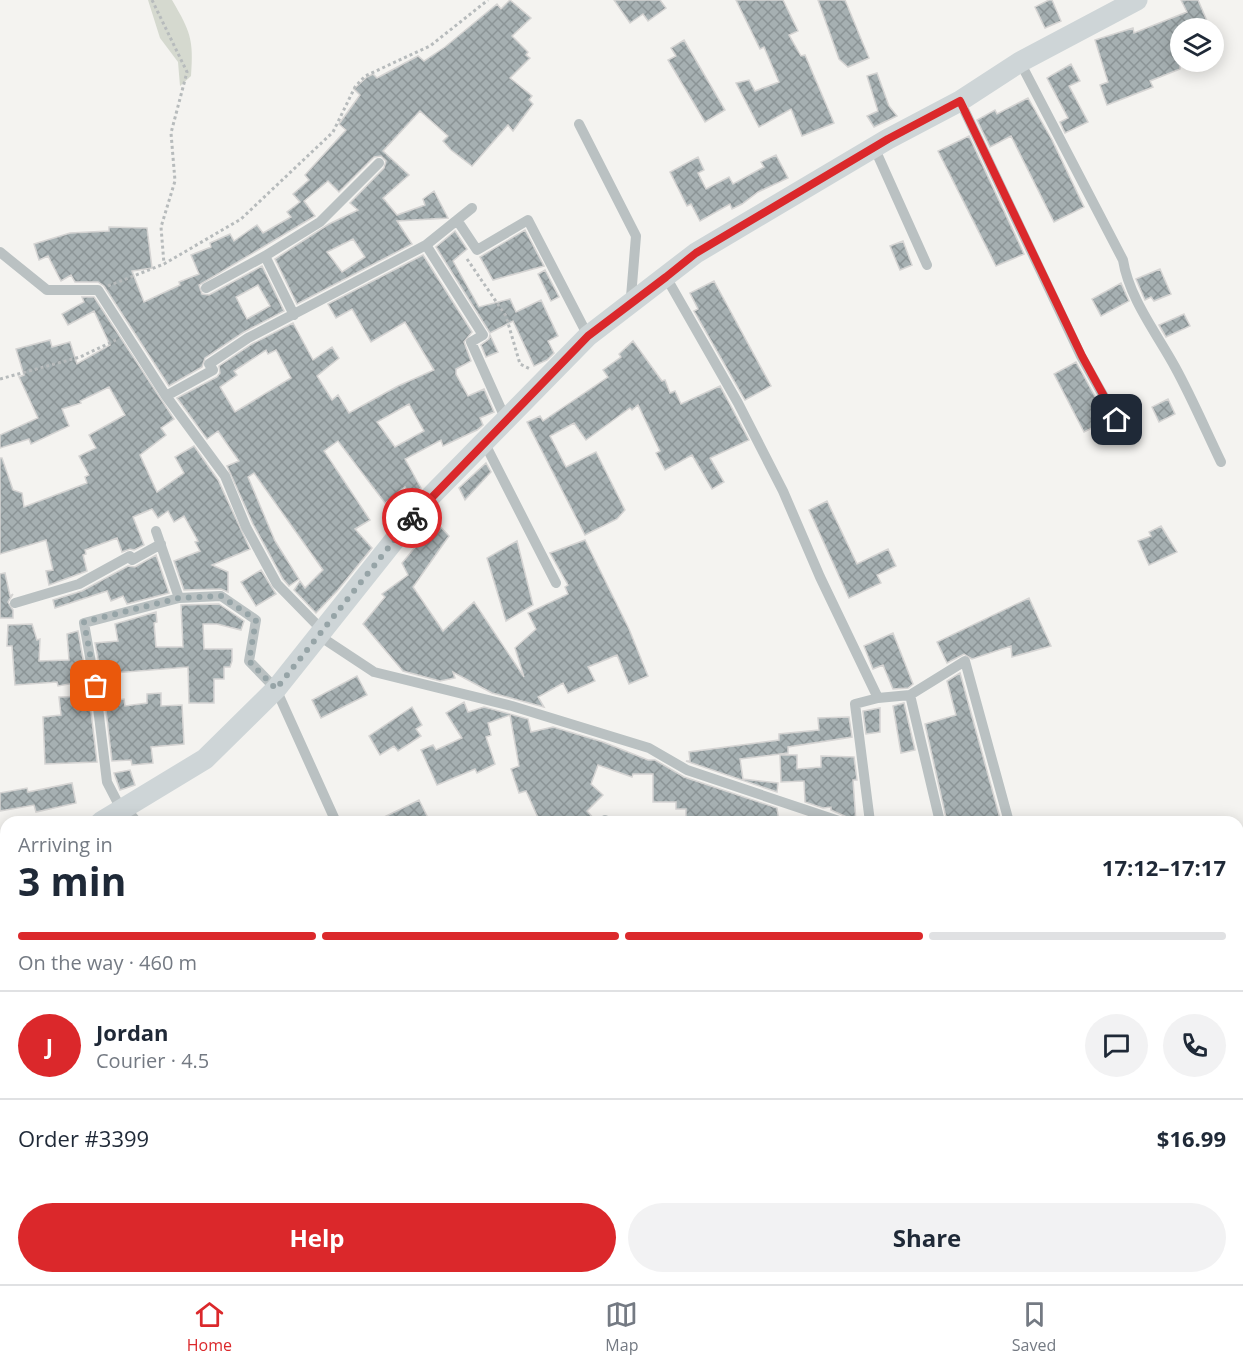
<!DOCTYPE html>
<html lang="en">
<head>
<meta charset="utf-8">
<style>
	:root { --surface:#fff; --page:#f2f2f3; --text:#1f2937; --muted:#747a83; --line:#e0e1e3; --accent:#db282b }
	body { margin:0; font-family:"Open Sans",sans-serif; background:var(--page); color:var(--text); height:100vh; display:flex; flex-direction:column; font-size:22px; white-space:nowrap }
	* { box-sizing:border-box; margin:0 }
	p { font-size:20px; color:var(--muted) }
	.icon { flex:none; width:33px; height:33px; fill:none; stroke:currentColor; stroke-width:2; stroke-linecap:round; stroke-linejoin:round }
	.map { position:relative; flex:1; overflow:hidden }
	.details { position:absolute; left:0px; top:816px; width:1244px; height:468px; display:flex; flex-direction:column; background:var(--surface); border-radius:18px 18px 0 0; box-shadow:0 3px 15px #0003 }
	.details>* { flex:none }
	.tools { position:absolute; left:1170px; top:18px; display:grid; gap:12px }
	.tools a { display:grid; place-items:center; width:54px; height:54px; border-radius:50%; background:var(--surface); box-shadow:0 3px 15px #0003; font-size:30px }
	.pin { position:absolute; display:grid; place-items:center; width:51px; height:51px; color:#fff; margin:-26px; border-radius:12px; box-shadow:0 3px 9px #0006 }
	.courier { position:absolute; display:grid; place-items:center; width:60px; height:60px; margin:-30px; border:4px solid #db282b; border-radius:50%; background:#fff; color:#222; box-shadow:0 2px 8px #0007 }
	.head em { font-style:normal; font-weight:700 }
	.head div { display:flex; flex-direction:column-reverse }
	.head { display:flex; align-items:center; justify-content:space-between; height:102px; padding:0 18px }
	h1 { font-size:39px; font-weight:700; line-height:45px }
	.bar { display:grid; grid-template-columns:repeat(4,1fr); gap:9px 6px; align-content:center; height:72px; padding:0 18px }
	.bar i { height:8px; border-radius:4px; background:var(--line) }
	.bar .selected { background:var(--accent) }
	.bar p { grid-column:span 4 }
	.line { display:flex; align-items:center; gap:15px; padding:0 18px; border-top:2px solid var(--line) }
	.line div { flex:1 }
	.round { display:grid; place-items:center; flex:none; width:63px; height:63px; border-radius:32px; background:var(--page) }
	.button { display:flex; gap:12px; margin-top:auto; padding:12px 18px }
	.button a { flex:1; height:69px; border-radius:36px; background:var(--accent); color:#fff; font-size:24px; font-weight:700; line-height:69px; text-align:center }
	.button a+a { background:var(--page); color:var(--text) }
	.dock { display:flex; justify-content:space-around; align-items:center; height:84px; border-top:2px solid var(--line); background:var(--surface); font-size:16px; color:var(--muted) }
	.dock a { display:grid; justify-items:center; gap:3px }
	.dock .selected { color:var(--accent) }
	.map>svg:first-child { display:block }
	.green { fill:#d5d9cf }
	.building { fill:url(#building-cross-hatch); stroke:#d5d4d3; stroke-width:1.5; fill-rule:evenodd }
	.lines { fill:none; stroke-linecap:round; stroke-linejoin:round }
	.path { stroke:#b7bbbc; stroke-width:3; stroke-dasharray:3 3; stroke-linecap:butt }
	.minor { stroke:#bac1c2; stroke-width:10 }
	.major { stroke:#ced5d7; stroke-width:21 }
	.done { stroke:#96a4a7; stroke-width:6; stroke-dasharray:0 10.8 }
	.route { stroke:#db282b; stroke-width:8 }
</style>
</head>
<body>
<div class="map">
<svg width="1243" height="1284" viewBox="0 0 1243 1284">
	<defs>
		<pattern id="building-cross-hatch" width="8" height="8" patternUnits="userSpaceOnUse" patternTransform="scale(1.5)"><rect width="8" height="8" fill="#a6b0b2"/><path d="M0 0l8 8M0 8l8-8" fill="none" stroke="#8b9496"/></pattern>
	</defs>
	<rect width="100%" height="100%" fill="#f4f3f0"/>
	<!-- green -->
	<path class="green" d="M148,0H172C190,31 194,39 191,76L180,86L178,62L160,38Z"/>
	<!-- building -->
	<path class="building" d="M510,0L531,18L512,36L528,52L526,55L530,58L510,78L532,96L529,100L533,104L513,131L508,125L472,166L451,150L443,141L448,136L420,111L383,151L409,175L383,198L397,215L425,205L423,199L434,191L448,218L397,221L412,244L297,304L275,259L329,224L358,210L350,203L384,168L386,161L381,156L374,157L339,192L328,181L304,201L315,216L199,285L202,294L209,295L262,266L284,311L244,332L205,358L202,367L169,386L104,286L98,282H75L71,275L61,281L48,256L39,260L34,244L70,233L109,231V227L147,228L152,268L132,271L144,302L180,285L179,282L199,274L191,255L211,247L210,243L230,234L234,241L257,225L263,233L291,217L287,212L300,202L293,194L309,180L305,175L346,130L339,124L360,95L354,89L367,77L373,74L377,78L418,56L424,61L445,47L497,4L501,9ZM353,239L365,257L342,272L327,252ZM258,285L270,306L247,319L236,297Z
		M614,0H660L666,8L648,21L643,14L630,23Z
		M736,0H783L798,31L789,35L801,56L805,55L834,123L802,136L791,109L759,127L736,83L749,80L755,91L779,82L764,47L760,49Z
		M818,0H845L869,58L848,67L839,59Z
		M1049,0H1052L1061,21L1045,28L1035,7Z
		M1181,0H1198L1210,28H1180V69L1150,81L1153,87L1107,105L1100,85L1108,82L1095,40L1133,28L1134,33L1187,12Z
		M684,40L725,110L705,122L668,60L676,56L671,48Z
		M1071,64L1080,81L1069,86L1088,122L1065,133L1060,122L1068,118L1047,78Z
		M877,73L889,106L897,116L874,127L867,116L878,111L867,76Z
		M1028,98L1052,140L1084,207L1054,222L1011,136L990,147L977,120L995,110L997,114Z
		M969,136L1024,254L996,266L938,151Z
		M776,155L788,178L758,192L742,204L732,209L730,204L700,221L691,204L687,206L670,172L698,157L704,170L698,173L706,189L729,177L733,184L764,167L761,162Z
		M525,230L544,266L493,280L480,257Z
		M455,231L467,249L453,261L479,307L510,299L516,312L541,300L558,336L548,341L554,353L547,360L534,366L513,321L490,333L436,247Z
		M903,241L912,265L900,270L890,246Z
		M423,255L472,332L464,342L471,361L456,369V374L468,396L484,389L494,412L480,418L483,425L477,430L443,446L441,440L405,459L421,488L411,498L405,487L385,503L338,441L324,451L370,520L355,529L372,548L337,591L316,613L294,590L300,581L305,588L323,570L254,473L248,477L275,541L299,579L289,586L283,579L253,524L227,466L239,461L218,431L207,439L177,398L217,377L220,373L219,366L252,344L293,323L313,360L332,347L339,358L317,376L332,400L338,395L349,413L398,386L434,370L405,322L371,342L352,309L336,318L328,304ZM266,350L268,354L276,350L291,378L235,412L220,387L237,375L234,371ZM409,404L424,431L395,447L377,422Z
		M1160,269L1171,294L1154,301L1151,297L1145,300L1136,279Z
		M545,270L559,297L551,301L538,274Z
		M714,281L771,386L745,400L694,311L698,309L690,293Z
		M1121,283L1129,301L1101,316L1092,299Z
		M82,297H94L174,419L161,428L166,435L140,455L157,492L184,473L175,457L194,446L218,480L250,549L212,565L228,572V592L221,589L184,590L174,561L200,551L195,542L198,541L184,516L174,522L168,511L158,518L152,509L133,517L144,545L134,550L130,549L122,552L117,538L85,550L86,554L83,555L87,571L49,585L46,571L53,570L46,540L0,554V458H2L13,490L22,493L24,507L87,483L85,477L89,475L79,456L96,448L89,435L125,415L109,387L80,401L81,403L62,409L69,426L31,444L29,439L0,448V435L38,418L19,377L24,375L16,349L50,340L52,347L70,342L77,364L110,345L94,311L68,325L62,314L84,302Z
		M1184,314L1190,326L1166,337L1159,325Z
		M490,335L498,352L486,357L481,345L489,339Z
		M633,341L662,381L665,380L670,393L675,391L681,404L720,386L749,440L710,458L724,482L712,489L692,455L665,470L656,453L660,451L638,405L632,410L630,408L586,440L574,423L550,436L566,467L596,452L625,510L617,519L585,535L527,422L540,416L543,421L608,377L603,370L621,357L619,354Z
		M1076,362L1108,420L1084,432L1054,374Z
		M1168,399L1175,414L1159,422L1152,407Z
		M486,463L491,472L465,500L459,488Z
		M827,501L857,564L888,549L896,566L877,575L881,583L849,598L809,510Z
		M436,522L449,536L413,587L443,631L474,602L524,677L515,648L536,629L528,613L568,594L565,587L568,585L550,553L585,540L629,629L648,676L629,684L617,655L588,667L595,681L568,693L563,683L538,697L544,707L492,693L453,672L455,678L440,681L403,671L363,624L385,597L382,594L408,575L402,563Z
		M1161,526L1177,552L1149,565L1138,541L1151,536L1149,532Z
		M517,541L533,605L506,621L487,558Z
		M156,555L169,593L127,604L123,596L111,601L107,591L55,608L53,600L82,591L128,566L135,567Z
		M261,570L276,594L256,606L241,582Z
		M5,573L10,596L13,594L8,602L13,610V618H0V574Z
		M1029,598L1051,646L1012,657L1011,646L972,659L964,654L947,663L937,642Z
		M219,604L244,621L241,630L217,624H203L204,649H232V661L230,667H224V679H214V703H189L188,667L101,674L95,643L118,641L115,624L156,612L157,622L154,623L156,647H183L181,605Z
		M32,624L37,640L40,639L39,661L69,660L67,634L78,631L87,681L58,686L57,682L15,685L12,646H7L8,625Z
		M893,633L913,684L908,688L893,689L883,665L873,669L864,646Z
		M960,673L1001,822H947L925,724L956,715L947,681Z
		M357,676L367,695L321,718L312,700Z
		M161,693V706L182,705L184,744L151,747L153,763L132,765L131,760L112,761L105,702L124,699L125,706L147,703V694Z
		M89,696L97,762L45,764L43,717L61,715L59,697Z
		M464,702L468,712L484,707L528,719L531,732L553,727L603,742L648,760H655L684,777L777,808L779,822L686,820V809H676V802H653V774H633L632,777L598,765L591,784L603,795L587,811L597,822H540L526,791L519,793L511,769L519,766L510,715L488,723L491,735L486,737L495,764L477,773L475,769L437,785L421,750L433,745L436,750L462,738L446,713Z
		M904,703L915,750L901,753L893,706Z
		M412,707L422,725L416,729L421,736L398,751L394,746L380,755L369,736Z
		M880,708V732L866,734L863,711Z
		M849,717L852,737L788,747V753L740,759L743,779L778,783L777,792L686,761H690L689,752L779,740V734L819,730L818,718Z
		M780,755H797V769L821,767V756L854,757L857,780H853L856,822L849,821L847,817L831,810V807L823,808L805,802L804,781L781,782Z
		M130,770L135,785L120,790L114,773Z
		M72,783L76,803L36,812L34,805L0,811V793L27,788L28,792Z
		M419,800L428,818L420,822H374Z"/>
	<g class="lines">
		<!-- path -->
		<path class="path" d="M152,0L187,72L171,133L175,181L161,227L164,264
			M467,259L506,316L520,364L530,369
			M108,286L164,264L241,219L333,132L355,87L365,76L430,46L488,0
			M0,379L80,357L116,340"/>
		<!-- minor -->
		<path class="minor" d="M1020,62L1123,260C1129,298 1157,334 1175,367C1192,398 1206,431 1221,462
			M960,101L1081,356L1117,420
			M579,124L636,236L631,297
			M874,147L927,265
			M457,220L477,250L528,220L588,336
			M426,245L483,335L471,342L506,420
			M0,252L47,290H98L166,396L225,476L246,527L277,584L322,630
			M265,256L294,315
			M666,277L738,403L783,491L820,577L878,698
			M206,288L265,256L320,222L379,163
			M166,396L213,370L209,364L248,338L426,245L472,208
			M484,442L556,583
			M179,598L221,596L256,620L249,661L276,689L336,822
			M15,603L79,584L130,556L132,560L161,544
			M318,635L374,672L512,706L649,748L687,770L842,822
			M910,695L965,661L1009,822
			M126,809L137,822
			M122,811L107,782L96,691L84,623L179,598L156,531
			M604,822L605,820
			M870,822L855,704L878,698L910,695L940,822
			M1238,1037L1243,1041
			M0,1112L6,1109
			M0,1179L6,1190
			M216,1278L217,1284
			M658,1278L659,1284
			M809,1278L811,1284
			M1078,1284L1083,1278"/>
		<!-- major -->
		<path class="major" d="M101,822L205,759L276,689L424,503L588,336L696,253L888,139L960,101L1020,62L1137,0
			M0,876L6,873"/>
	</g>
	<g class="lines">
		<!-- done -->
		<path class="done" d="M96,686L84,622L179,598L221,596L256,620L249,661L276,689L412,518"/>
		<!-- route -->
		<path class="route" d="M412,518L588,336L666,277L696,253L888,139L960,101L1082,356L1117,420"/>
	</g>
</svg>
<div class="tools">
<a><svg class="icon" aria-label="layers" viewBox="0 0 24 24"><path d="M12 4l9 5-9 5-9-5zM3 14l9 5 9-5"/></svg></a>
</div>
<div class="pin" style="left:96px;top:686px;background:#ea580c"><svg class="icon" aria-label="bag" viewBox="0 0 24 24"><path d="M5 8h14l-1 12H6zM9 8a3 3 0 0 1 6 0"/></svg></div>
<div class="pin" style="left:1117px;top:420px;background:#1f2937"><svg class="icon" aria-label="home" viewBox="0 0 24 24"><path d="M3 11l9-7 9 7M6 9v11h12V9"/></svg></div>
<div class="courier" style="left:412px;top:518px"><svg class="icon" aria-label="bike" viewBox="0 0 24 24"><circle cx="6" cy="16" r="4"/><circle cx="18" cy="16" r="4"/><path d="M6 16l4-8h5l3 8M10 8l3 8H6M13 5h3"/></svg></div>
<section class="details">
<div class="head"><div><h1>3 min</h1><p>Arriving in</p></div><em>17:12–17:17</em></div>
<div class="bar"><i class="selected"></i><i class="selected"></i><i class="selected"></i><i></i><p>On the way · 460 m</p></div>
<div class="line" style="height:108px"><b class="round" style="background:var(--accent);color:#fff">J</b><div><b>Jordan</b><p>Courier · 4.5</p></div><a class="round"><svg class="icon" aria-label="chat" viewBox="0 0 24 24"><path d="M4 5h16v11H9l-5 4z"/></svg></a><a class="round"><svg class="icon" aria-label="phone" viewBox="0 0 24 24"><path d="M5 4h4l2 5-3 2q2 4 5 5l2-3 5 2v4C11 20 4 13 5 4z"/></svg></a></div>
<div class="line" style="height:78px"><div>Order #3399</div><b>$16.99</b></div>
<div class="button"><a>Help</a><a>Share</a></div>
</section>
</div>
<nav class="dock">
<a class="selected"><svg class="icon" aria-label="home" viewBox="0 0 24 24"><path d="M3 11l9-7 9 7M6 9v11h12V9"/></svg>Home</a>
<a><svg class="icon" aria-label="map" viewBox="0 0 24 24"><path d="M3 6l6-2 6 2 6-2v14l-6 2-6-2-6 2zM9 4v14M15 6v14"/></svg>Map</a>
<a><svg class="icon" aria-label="saved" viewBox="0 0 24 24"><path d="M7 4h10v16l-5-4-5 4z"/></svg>Saved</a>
</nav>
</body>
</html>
